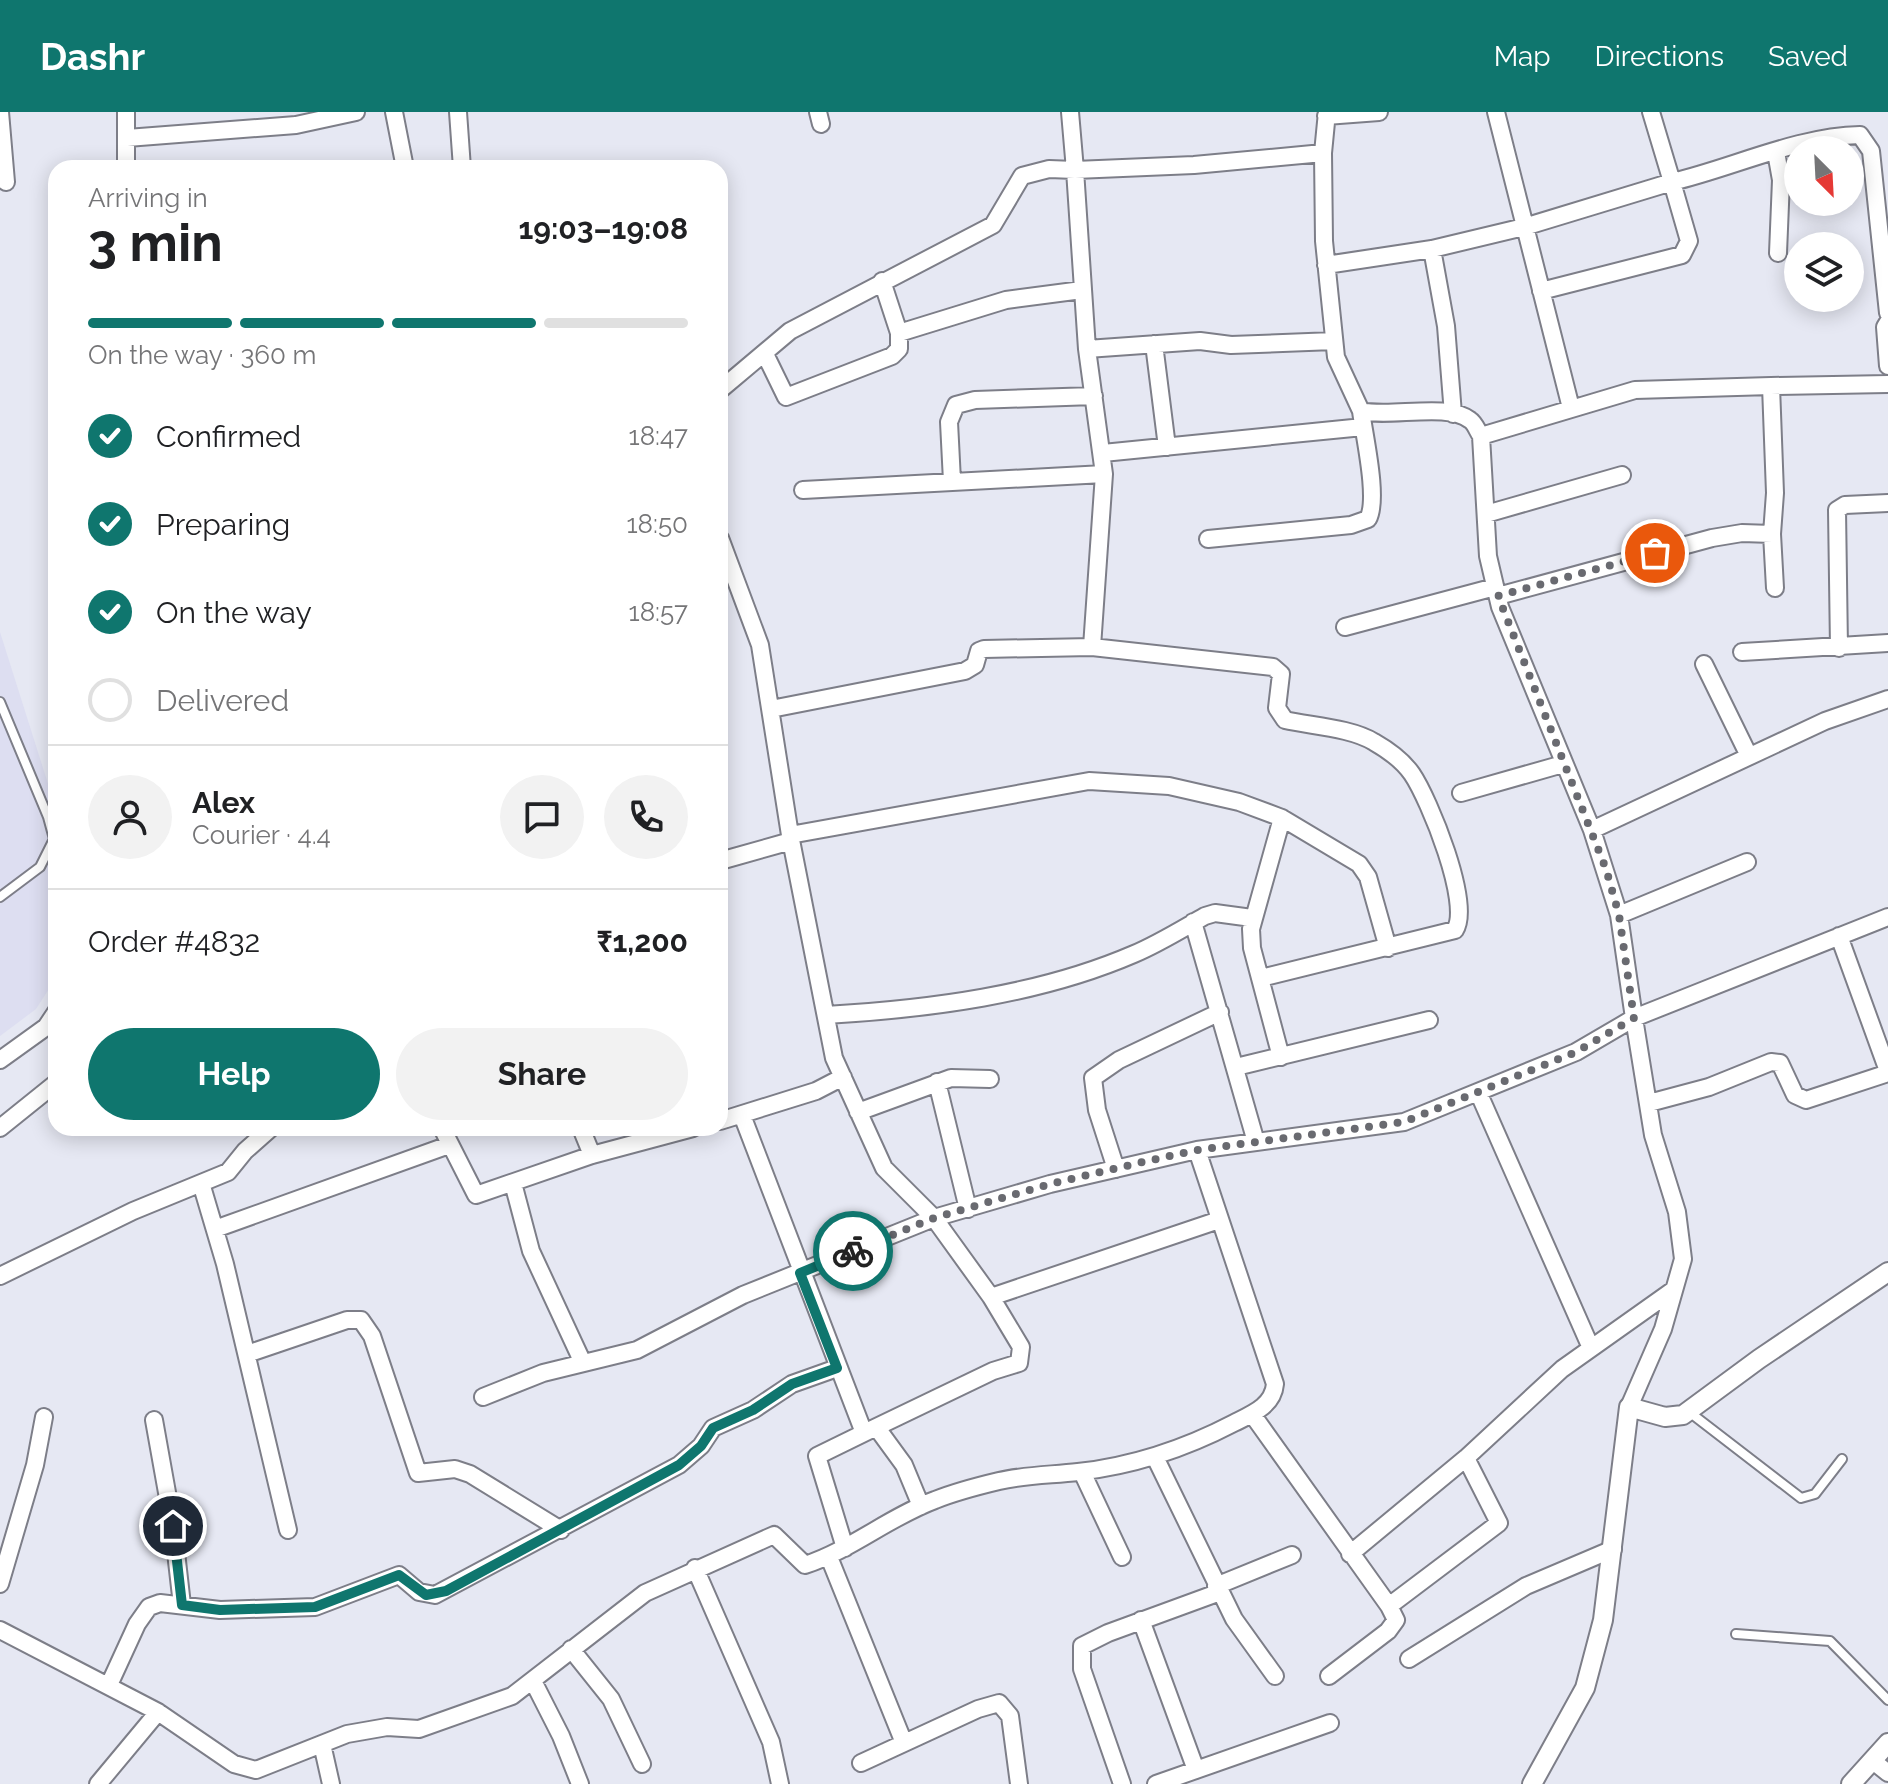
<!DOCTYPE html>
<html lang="en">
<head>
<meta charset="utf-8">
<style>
	:root { --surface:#fff; --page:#f2f2f2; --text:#202124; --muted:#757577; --line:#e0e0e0; --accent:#0f766e }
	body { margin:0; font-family:Raleway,sans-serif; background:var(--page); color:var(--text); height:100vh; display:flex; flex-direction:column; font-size:30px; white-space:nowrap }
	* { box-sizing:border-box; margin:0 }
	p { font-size:26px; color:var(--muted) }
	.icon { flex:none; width:44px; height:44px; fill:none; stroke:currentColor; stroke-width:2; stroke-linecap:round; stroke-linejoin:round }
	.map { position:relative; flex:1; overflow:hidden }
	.details { position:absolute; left:48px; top:48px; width:680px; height:976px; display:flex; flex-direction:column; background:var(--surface); border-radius:24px; box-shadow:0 4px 20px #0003 }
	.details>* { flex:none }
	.needle { width:52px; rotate:156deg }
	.buttons { position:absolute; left:1784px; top:24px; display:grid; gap:16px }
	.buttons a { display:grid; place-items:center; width:80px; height:80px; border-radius:50%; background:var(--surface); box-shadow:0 4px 20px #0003; font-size:40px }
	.pin { position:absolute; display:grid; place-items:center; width:68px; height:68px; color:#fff; margin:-34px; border:4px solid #fff; border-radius:50%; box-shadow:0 2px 8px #0007 }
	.courier { position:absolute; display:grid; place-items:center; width:80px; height:80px; margin:-40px; border:6px solid #0f766e; border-radius:50%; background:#fff; color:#222; box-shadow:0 2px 10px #0007 }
	.summary em { font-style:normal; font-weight:700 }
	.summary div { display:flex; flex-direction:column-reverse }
	.summary { display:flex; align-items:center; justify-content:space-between; height:136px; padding:0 40px }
	h1 { font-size:52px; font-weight:700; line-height:60px }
	.bar { display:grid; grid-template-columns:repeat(4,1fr); gap:12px 8px; align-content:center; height:96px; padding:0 40px }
	.bar i { height:10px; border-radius:6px; background:var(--line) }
	.bar .active { background:var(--accent) }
	.bar p { grid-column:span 4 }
	.line { display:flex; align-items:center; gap:20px; padding:0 40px; border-top:2px solid var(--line) }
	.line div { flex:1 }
	.round { display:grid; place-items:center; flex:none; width:84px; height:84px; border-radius:42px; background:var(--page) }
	ol { padding:0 40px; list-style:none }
	li { display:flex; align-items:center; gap:24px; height:88px }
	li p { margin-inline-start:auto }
	li .icon { padding:8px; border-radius:50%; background:var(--accent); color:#fff; stroke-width:4 }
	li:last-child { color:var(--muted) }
	li i { width:44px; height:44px; border:4px solid var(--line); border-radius:50% }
	.primary-button { display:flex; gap:16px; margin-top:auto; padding:16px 40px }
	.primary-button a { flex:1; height:92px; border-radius:48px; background:var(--accent); color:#fff; font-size:32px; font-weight:700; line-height:92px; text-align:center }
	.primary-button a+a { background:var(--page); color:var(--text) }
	header { display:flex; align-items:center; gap:48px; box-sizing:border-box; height:112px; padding:0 40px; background:var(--accent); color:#fff }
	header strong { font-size:38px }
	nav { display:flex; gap:44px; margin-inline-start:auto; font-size:28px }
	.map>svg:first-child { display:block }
	.built { fill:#dddef1 }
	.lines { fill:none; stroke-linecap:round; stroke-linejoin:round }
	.service-casing { stroke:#7d7e88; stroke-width:12 }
	.minor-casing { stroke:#7d7e88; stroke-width:20 }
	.tertiary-casing { stroke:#7d7e88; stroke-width:22 }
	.service { stroke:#fff; stroke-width:8 }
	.minor { stroke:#fff; stroke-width:16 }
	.tertiary { stroke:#fff; stroke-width:18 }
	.done { stroke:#696a70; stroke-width:8; stroke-dasharray:0 14.4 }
	.route { stroke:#0f766e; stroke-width:10 }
</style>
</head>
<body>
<header>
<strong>Dashr</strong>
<nav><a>Map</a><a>Directions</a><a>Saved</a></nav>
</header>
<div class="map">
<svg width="1888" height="1672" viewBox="0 0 1888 1672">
	<rect width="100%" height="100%" fill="#e6e8f3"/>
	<!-- built -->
	<path class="built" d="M0,520L56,697V866L36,897L0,924Z"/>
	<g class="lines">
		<!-- service casing -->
		<g class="service-casing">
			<path id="service" d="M0,590L48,705L54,727L40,755L0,785
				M1688,1299L1801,1386L1815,1382L1842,1347
				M1736,1522L1830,1529L1888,1588"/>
		</g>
		<!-- minor casing -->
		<g class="minor-casing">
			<path id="minor" d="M0,0L6,70
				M394,0L405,56
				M458,0L462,56
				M818,0L821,12
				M1496,0L1571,296
				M1326,4L1379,0
				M127,26L296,13L356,0
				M1776,40L1781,68L1778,141
				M1323,41L1327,0
				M126,56V0
				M1432,137L1446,214L1453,302
				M1326,153L1432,137L1524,115L1672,70L1651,0
				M1541,179L1682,143L1689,129L1672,70C1732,56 1798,24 1860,23L1871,39L1888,201
				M1888,210L1885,215L1888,254
				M899,221L1006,188L1082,178
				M1154,232L1167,335
				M1087,237L1200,229L1231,233L1334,229
				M765,242L786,285L892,244L899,237V221L882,169
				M1771,274L1888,272
				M720,278L790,219L993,113L1022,64L1049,57L1075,58L1070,0
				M1481,324L1635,278L1771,274L1775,381L1772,422L1742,421L1712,426L1498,484
				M1103,341L1363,315
				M952,369L949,310L956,293L975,288L1094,284
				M803,378L1104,362
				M1486,402L1622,363
				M1772,422L1775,476
				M720,426L760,533L790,723L834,946L884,1056L934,1106L1050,1072L1197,1038L1404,1010L1576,940L1634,906L1653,1023L1677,1100L1683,1147L1663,1217L1629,1295
				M1208,427L1351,413L1368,407C1379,387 1364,323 1361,299
				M1345,515L1495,475
				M1092,535L1273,555L1281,562L1277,596L1285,608C1312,614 1351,616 1374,630C1388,638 1403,649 1412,662C1429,687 1472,792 1455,818L1261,866
				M1839,536L1837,398L1845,393L1888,391
				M1742,540L1888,531
				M1704,552L1749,644
				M771,597L965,559L975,553L979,539L984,537L1092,535L1104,362L1087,237L1075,58L1194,53L1323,41L1324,129L1336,245L1361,299C1391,306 1447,290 1470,308C1475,311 1478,320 1481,324L1488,444L1500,495L1592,718L1825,609L1888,587
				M1461,681L1563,652
				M1592,718L1619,803L1634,906L1888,805
				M790,723L1089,669L1169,674L1239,690L1282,706L1359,752L1368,765L1388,836
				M720,749L791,729
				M1619,803L1747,750
				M1193,810L1256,1030
				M1839,824L1888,959
				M826,903C929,897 1039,883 1134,842C1158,832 1182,817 1205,804L1215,801L1252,806
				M1281,945L1252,836L1251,817L1282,706
				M0,948L46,915L56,900
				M1236,955L1429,908
				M937,970L968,1097
				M1479,982L1591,1236
				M1649,991L1709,975L1771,950L1780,951L1795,983L1806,988L1888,961
				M858,1000L951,966L990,967
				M720,1009L816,979L843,965
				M0,1016L56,971
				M442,1016L476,1083L592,1043L693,1016
				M581,1016L592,1043
				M1116,1057L1097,998L1093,966L1119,948L1220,900
				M201,1071L225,1152L288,1418
				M513,1071L531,1139L583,1251
				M215,1117L449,1033
				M0,1164L133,1099L228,1060L245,1039L271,1016
				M991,1185L1219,1108
				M247,1242L347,1208H361L372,1224L418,1361L455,1357L470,1362L561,1418
				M483,1285L543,1261L637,1238L743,1183L934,1106L991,1185L1021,1235L1019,1251L993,1259L864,1321L742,1003
				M1252,1302L1389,1494L1396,1508L1388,1519L1329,1564
				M154,1308L173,1414L182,1493
				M877,1316L904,1353L921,1394
				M1155,1345L1234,1507L1275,1564
				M1082,1360L1122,1445
				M845,1436L817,1344L864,1321
				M1350,1442L1466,1346L1562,1257L1672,1179
				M829,1445L904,1631
				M695,1456L771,1630L780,1672
				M0,1472L35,1353L44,1305
				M1216,1474L1292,1443
				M1389,1494L1499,1411L1466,1346
				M1141,1508L1196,1658
				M0,1518L158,1600L234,1652L256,1658L347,1622L387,1615L419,1617L512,1584L645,1481L774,1423L805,1453C851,1438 889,1405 935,1388C955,1380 978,1374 999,1369C1025,1363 1052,1363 1078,1360C1132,1354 1186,1336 1234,1311C1252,1302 1273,1294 1275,1272L1197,1038
				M571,1537L611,1587L642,1652
				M1409,1547L1526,1474L1613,1437
				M533,1569L561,1624L580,1672
				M109,1573L137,1512L149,1495L160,1491L220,1498L315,1495L399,1463L419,1480L435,1483L679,1353L701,1334L713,1316L753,1298L792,1272L837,1256
				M322,1632L331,1672
				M1873,1649L1888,1661
				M861,1651L978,1597L999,1591L1010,1604L1019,1672
				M98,1672L158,1600
				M1122,1672L1082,1557V1534L1108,1521L1220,1480
				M1156,1672L1330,1611"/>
		</g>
		<!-- tertiary casing -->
		<g class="tertiary-casing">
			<path id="tertiary" d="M1532,1672L1585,1576L1603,1508L1629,1295L1665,1305L1683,1303L1759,1247L1888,1160
				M1851,1672L1888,1631"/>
		</g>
		<!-- service -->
		<use href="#service" class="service"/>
		<!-- minor -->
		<use href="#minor" class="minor"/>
		<!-- tertiary -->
		<use href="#tertiary" class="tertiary"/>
	</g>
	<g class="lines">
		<!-- done -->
		<path class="done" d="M853,1139L934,1106L1050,1072L1143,1050L1197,1038L1404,1010L1576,940L1634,906L1619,803L1606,757L1498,484L1655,441"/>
		<!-- route -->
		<path class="route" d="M173,1414L182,1493L220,1498L315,1495L399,1463L426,1483L446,1479L679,1353L701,1334L713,1316L753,1298L792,1272L837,1256L800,1161L853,1139"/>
	</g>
</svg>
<div class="buttons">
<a><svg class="needle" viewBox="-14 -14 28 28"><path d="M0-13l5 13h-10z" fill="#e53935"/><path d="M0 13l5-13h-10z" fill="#757577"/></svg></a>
<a><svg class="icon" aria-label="layers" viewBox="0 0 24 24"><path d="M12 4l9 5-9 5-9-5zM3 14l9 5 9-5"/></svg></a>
</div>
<div class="pin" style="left:1655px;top:441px;background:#ea580c"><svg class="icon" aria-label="bag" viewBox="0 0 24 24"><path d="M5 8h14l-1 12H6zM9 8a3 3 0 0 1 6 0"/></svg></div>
<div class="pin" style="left:173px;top:1414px;background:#1f2937"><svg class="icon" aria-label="home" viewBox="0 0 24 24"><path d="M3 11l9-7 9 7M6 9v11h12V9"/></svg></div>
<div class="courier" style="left:853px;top:1139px"><svg class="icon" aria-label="bike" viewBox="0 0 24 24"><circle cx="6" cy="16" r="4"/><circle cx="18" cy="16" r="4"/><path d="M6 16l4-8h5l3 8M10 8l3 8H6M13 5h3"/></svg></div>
<section class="details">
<div class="summary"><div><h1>3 min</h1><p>Arriving in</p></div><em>19:03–19:08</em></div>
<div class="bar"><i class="active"></i><i class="active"></i><i class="active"></i><i></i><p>On the way · 360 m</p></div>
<ol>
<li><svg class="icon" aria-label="check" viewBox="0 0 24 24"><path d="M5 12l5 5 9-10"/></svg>Confirmed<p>18:47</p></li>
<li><svg class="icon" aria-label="check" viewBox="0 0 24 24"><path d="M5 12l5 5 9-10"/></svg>Preparing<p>18:50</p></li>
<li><svg class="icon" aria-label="check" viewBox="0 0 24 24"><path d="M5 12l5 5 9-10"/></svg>On the way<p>18:57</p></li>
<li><i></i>Delivered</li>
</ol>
<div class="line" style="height:144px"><a class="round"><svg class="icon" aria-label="person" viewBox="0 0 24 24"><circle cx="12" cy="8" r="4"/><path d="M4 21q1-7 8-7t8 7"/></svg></a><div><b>Alex</b><p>Courier · 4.4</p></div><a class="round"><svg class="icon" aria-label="chat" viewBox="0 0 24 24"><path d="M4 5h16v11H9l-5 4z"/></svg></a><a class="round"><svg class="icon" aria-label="phone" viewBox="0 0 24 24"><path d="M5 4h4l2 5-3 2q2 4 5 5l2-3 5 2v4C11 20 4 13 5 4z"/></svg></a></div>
<div class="line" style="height:104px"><div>Order #4832</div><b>₹1,200</b></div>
<div class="primary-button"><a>Help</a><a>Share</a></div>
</section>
</div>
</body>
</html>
